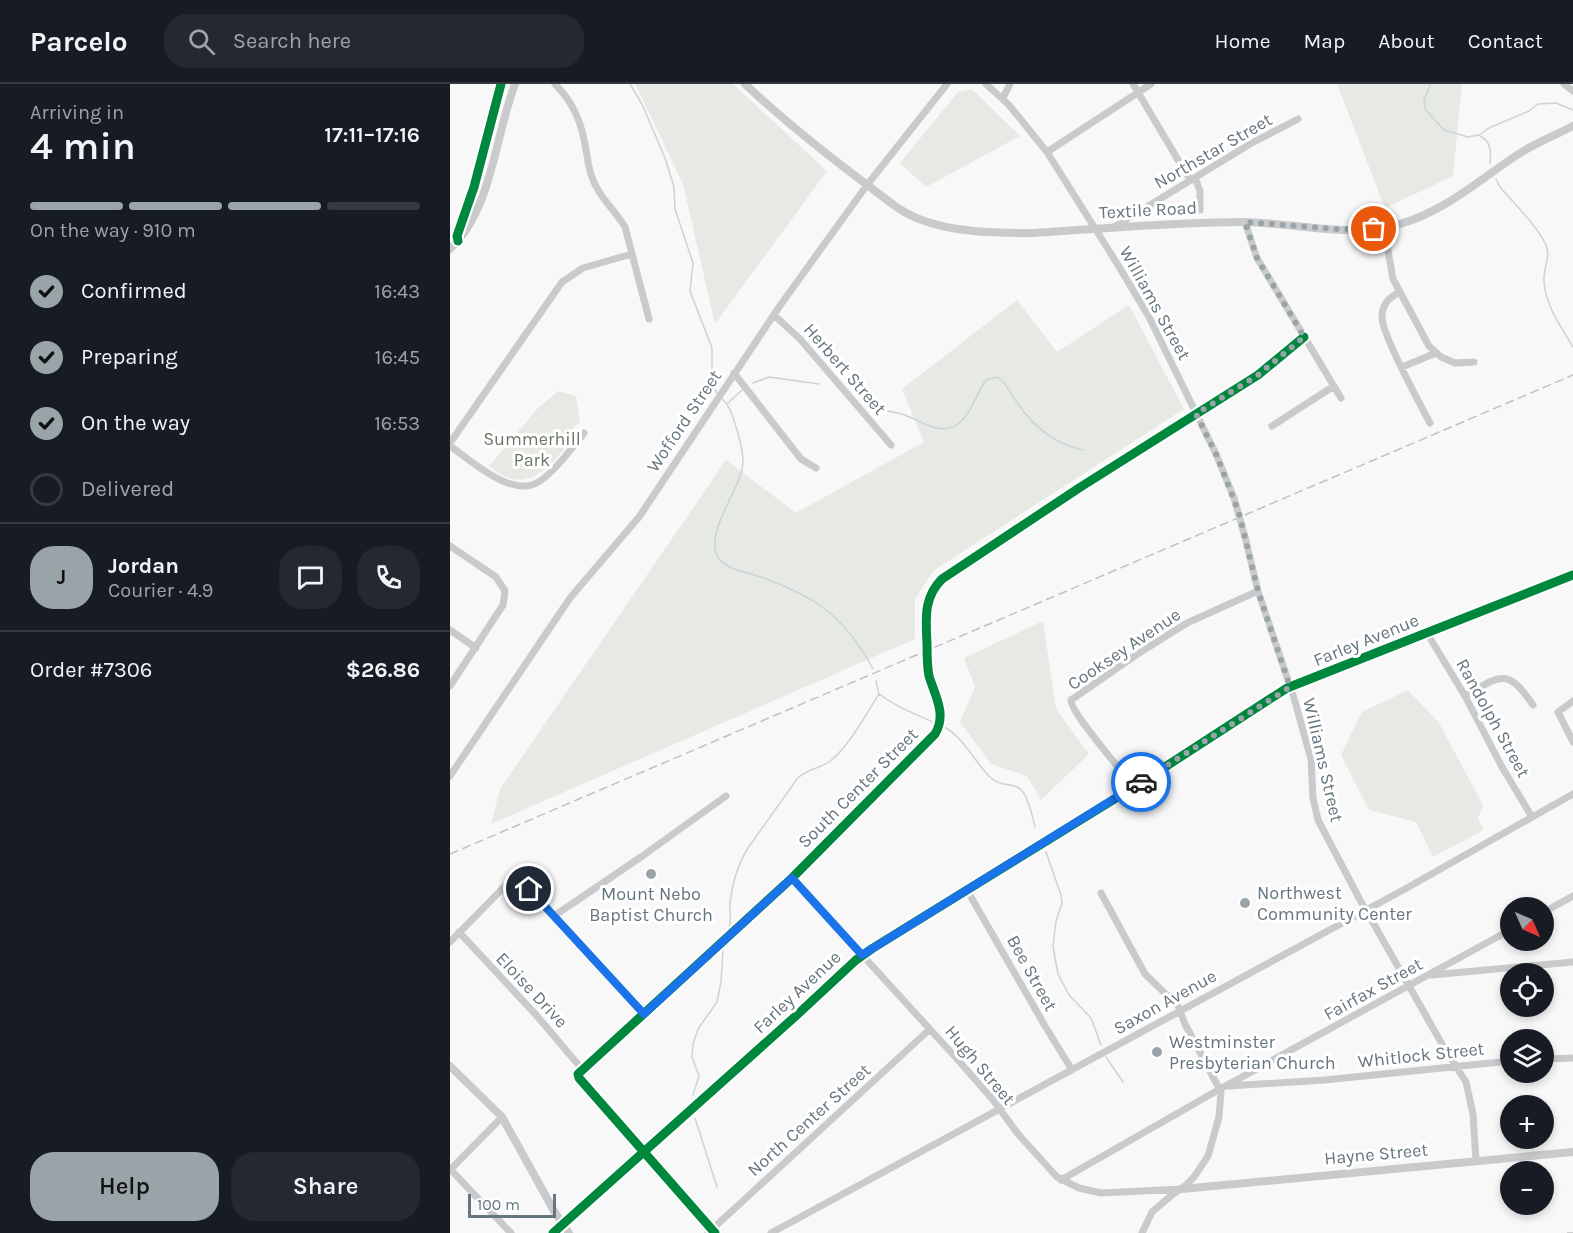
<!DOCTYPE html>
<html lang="en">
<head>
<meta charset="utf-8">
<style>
	:root { --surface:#171b24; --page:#242831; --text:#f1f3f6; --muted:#9ea1a6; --line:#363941; --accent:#99a4a9 }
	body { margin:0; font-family:Karla,sans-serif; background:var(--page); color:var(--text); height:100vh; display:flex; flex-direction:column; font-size:22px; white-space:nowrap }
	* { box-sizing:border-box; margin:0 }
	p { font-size:20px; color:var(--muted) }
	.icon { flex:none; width:33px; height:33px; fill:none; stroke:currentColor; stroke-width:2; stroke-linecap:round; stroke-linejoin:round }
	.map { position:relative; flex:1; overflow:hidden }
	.sheet { display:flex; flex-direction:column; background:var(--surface); width:450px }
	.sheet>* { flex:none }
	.needle { width:39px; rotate:135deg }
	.tools { position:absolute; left:1050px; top:813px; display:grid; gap:12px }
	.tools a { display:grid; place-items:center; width:54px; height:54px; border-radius:50%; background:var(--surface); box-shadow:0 3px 9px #0003; font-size:30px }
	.scale { position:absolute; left:18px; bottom:15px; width:88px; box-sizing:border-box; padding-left:6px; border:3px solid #66767e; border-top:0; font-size:16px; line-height:21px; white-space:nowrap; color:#66767e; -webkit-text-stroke:4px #fff; paint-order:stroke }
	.pin { position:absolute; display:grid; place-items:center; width:51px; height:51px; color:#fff; margin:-26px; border:3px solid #fff; border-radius:50%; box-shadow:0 2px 6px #0007 }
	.courier { position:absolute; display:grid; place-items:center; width:60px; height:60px; margin:-30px; border:4px solid #1a73e8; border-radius:50%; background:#fff; color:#222; box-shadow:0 2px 8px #0007 }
	.overview em { font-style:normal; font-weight:600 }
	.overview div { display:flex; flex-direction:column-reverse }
	.overview { display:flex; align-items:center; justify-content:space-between; height:102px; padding:0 30px }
	h1 { font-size:39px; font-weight:600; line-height:45px }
	.bar { display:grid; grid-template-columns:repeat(4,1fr); gap:9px 6px; align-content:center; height:72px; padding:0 30px }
	.bar i { height:8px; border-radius:4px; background:var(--line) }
	.bar .on { background:var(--accent) }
	.bar p { grid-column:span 4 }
	.line { display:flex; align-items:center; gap:15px; padding:0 30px; border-top:2px solid var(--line) }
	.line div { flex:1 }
	.round { display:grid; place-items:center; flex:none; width:63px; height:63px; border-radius:24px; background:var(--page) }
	ol { padding:0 30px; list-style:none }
	li { display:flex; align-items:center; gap:18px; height:66px }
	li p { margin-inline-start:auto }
	li .icon { padding:6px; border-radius:50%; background:var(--accent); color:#111; stroke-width:4 }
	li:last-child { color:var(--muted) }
	li i { width:33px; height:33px; border:3px solid var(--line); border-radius:50% }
	.cta { display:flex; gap:12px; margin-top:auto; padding:12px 30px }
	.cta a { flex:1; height:69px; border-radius:24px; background:var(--accent); color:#111; font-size:24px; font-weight:600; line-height:69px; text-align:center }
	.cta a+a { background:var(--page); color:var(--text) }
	header { display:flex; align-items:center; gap:36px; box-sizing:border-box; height:84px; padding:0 30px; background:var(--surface); border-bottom:2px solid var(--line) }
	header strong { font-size:28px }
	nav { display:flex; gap:33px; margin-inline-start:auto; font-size:21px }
	.search { width:420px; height:54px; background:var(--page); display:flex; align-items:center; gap:15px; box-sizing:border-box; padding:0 21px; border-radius:24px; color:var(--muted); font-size:22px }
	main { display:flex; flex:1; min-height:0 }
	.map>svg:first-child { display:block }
	.green { fill:#e7e9e5 }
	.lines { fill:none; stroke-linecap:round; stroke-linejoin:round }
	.stream { stroke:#cbd3d5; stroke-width:1.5 }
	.minor { stroke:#c9cacb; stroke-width:7 }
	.tertiary { stroke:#c9cacb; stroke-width:8 }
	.rail { stroke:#bfc1c2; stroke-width:1.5; stroke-dasharray:9 4.5; stroke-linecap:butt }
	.minor-bridge { stroke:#c9cacb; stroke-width:7 }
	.cycleway-casing { stroke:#fff; stroke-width:13 }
	.cycleway { stroke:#00873e; stroke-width:9 }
	.done { stroke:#99a4a9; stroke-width:6; stroke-dasharray:0 10.8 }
	.route { stroke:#1a73e8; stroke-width:8 }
	.poi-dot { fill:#99a4a9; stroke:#fff; stroke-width:2 }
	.labels { text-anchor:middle; stroke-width:6; stroke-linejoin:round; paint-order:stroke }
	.street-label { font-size:18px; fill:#66767e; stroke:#fff }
	.park-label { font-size:18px; fill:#6a7765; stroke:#fff }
	.poi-label { font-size:18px; fill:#66767e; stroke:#fff; text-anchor:start }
</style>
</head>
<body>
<header>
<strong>Parcelo</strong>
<div class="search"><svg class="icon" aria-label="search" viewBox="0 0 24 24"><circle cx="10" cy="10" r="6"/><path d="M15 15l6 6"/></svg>Search here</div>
<nav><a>Home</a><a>Map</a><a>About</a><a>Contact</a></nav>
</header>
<main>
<section class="sheet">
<div class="overview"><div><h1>4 min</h1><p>Arriving in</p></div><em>17:11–17:16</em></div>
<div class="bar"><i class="on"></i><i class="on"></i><i class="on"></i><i></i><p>On the way · 910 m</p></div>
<ol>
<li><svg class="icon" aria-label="check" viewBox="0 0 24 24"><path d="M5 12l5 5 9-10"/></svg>Confirmed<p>16:43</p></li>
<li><svg class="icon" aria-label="check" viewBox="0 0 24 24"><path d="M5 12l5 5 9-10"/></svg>Preparing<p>16:45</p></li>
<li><svg class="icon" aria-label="check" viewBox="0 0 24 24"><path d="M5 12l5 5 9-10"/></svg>On the way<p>16:53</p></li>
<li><i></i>Delivered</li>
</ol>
<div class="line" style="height:108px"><b class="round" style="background:var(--accent);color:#111">J</b><div><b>Jordan</b><p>Courier · 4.9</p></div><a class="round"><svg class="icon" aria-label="chat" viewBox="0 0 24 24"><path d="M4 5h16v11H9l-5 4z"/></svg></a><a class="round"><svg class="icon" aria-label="phone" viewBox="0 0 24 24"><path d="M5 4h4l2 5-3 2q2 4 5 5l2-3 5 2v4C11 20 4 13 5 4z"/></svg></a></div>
<div class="line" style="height:78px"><div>Order #7306</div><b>$26.86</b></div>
<div class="cta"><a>Help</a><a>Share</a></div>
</section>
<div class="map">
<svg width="1123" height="1149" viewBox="0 0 1123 1149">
	<rect width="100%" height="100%" fill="#f8f8f8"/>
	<!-- green -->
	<path class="green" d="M185,0H283L377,87L265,240L233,100Z
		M887,0H1012L1003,92L935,124Z
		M522,5L570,52L476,103L450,79L508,8Z
		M567,216L607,268L679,221L734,325L484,486L465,515V555L41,740L50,705L276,376L346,429L474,358L452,305Z
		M108,307L126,312L130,338C117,347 123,352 116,362C102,381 80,405 54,392C49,390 44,385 39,382L88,324Z
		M593,537L606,625L639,670L591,716L577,692L541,680L510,638L525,603L514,574Z
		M958,606L989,639L1033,721L1028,735L1034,746L983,773L966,738L919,726L891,671L912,628Z"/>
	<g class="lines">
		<!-- stream -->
		<path class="stream" d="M180,0L192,20L215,74L224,103L225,125L243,179L240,207L262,264V300L268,310
			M981,0L974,16L975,25L994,46L1018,53L1029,51L1039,44L1079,27L1088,20L1106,19L1123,26
			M1030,52C1042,58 1041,69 1040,80
			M1046,95L1050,103C1065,121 1086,140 1096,161C1101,173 1093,185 1094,197C1095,221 1111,243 1123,263
			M303,299L319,293L369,300
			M408,309C418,312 422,320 431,324C439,329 449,328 457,332C473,338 493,353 509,339C522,328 526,310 536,296L548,293C557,300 561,310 568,320C584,343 605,360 633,366
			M271,314C281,322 283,334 287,346C290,356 293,367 293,378C291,406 258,442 266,469C268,474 273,480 278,482C286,487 296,488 305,491C327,499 351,508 371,522C394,539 410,560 423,585
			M278,319L292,306
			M426,597L429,610C446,623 465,630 485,639
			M494,643C512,651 525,679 541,694C551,704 565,697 573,708C580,718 582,732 585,743
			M596,768L611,811L612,819L606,837L603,863L608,890L619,911L641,934L651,961
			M279,844C282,836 279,828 280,820C282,801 288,780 298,764L347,695C356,685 369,685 379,678C399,663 416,630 429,610
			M656,973L673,998
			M243,1011L249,992L242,973L243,960L248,945L267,918L271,898L273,867
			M245,1034L267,1103"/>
		<!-- minor -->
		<path class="minor" d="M105,0C124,19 132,40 136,66C138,75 138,84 142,93C148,112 165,126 175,143L199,235
			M536,0L559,21L597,68L668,181L699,233L766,370L784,414
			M683,0L740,96
			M1114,0L1123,7
			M553,14L560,0
			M597,68L701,0
			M745,94L750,107V126
			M795,138L807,174L891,314
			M664,143L800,60L848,35
			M934,144L943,195L979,262L991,273L1005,279L1024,278
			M949,208C939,214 932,220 932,233C931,249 970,320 980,339
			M324,231L350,255L441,361
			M952,283L986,269
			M284,289L351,375L366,384
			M822,342L884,302
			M0,359L112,198L133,184L182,170
			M0,362C22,377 63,416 90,397C107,385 121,365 134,349
			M795,453L808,507L844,614L861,675L863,714L868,736L909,814L992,960L1016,998L1023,1030L1026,1077
			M0,462L46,493L55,507L53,521L0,602
			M0,546L26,564
			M977,549L1015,612L1052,683L1082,733
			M477,560C475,527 474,511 501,488C583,430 671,381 754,324C771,312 791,303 808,291C824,279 839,265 854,253
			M1015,612C1051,591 1057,583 1083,621
			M1123,617L1108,628L1123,658
			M0,692L120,514L189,433L329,223L417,101L497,0
			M684,703C673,688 620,628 621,616L686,571L737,539L808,507
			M342,794L508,976L543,1016L568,1050L607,1093L629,1104L651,1109L732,1105
			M517,806L595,942L622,986
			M651,809L695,890L728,922L735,940L771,1008L769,1033L758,1072L744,1093L735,1102L723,1110L702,1128L692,1149
			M1094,828L1123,812
			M104,832L191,773L276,712
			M9,848L87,932L132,985
			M0,858L66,791L194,930
			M982,891L1123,878
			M1094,975L1123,974
			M778,1002L875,996L1060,977
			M0,1085L61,1149
			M0,1086L52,1033
			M611,1096L770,1005L1060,846
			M103,1149L348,930L406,876L423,864L684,703L837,604L1123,491
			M258,1149L480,945
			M265,1149L129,994L128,990L342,794L485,650C499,627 479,598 477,572
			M321,1149L955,805L1123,710"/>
		<!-- tertiary -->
		<path class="tertiary" d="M295,0C332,35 371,66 412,97C430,110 448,127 469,135C504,149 547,149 583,149C653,145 723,138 792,138C843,138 900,155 950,140C995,127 1029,96 1067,71C1085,59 1104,52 1123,42
			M0,165C42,126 45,52 65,0
			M0,982L52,1033L104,1127L119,1149
			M732,1105L1123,1068"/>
		<!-- rail -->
		<path class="rail" d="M0,770L1123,291
			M1117,1149H1123"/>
		<!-- minor-bridge -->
		<path class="minor-bridge" d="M784,414L795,453"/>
		<!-- cycleway casing -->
		<g class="cycleway-casing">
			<path id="cycleway" d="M8,157L7,152L24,103L51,0
				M103,1149L348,930L406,876L423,864L684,703L837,604L1123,491
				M265,1149L129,994L128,990L342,794L485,650C497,630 485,612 479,592C477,582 477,571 477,560C476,535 473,514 492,495L629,404L808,291L854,253"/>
		</g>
		<!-- cycleway -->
		<use href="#cycleway" class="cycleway"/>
	</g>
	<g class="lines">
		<!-- done -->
		<path class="done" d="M691,698L840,603L808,507L789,429L766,370L746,330L808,291L854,253L807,174L795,138L886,145H924"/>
		<!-- route -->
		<path class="route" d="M79,805L194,930L342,794L412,871L691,698"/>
	</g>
	<!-- markers -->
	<g class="poi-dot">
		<circle cx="201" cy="790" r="6"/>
		<circle cx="795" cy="819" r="6"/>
		<circle cx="707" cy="968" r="6"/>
	</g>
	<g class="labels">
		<!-- street labels -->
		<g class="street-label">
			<text transform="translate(763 67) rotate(-30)" y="6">Northstar Street</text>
			<text transform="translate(698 126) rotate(-3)" y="6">Textile Road</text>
			<text transform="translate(705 219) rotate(61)" y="6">Williams Street</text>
			<text transform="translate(395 285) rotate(49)" y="6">Herbert Street</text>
			<text transform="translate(234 337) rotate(-56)" y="6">Wofford Street</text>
			<text transform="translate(916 556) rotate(-22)" y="6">Farley Avenue</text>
			<text transform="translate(674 565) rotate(-34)" y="6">Cooksey Avenue</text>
			<text transform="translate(1043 634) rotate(61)" y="6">Randolph Street</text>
			<text transform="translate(873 676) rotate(77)" y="6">Williams Street</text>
			<text transform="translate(408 704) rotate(-45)" y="6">South Center Street</text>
			<text transform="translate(582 889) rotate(61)" y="6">Bee Street</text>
			<text transform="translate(923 905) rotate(-29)" y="6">Fairfax Street</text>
			<text transform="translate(82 906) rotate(47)" y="6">Eloise Drive</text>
			<text transform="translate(347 908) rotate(-43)" y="6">Farley Avenue</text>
			<text transform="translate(715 918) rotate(-29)" y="6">Saxon Avenue</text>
			<text transform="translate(971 971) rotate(-6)" y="6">Whitlock Street</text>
			<text transform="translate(530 981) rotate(50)" y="6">Hugh Street</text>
			<text transform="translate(359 1036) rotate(-42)" y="6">North Center Street</text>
			<text transform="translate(926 1070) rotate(-5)" y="6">Hayne Street</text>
		</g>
		<!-- park labels -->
		<g class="park-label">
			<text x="82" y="361">Summerhill<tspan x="82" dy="21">Park</tspan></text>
		</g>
		<!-- poi labels -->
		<g class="poi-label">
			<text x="807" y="815">Northwest<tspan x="807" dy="21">Community Center</tspan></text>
			<text x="201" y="816" text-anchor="middle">Mount Nebo<tspan x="201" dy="21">Baptist Church</tspan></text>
			<text x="719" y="964">Westminster<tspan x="719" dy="21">Presbyterian Church</tspan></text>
		</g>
	</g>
</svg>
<div class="tools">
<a><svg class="needle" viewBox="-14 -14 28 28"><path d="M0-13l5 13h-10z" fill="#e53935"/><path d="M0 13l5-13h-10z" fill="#9ea1a6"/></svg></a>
<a><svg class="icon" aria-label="locate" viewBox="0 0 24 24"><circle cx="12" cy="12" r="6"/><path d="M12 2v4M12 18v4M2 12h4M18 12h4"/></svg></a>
<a><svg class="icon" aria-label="layers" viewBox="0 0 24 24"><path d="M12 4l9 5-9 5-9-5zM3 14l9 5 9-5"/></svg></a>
<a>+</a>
<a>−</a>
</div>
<div class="scale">100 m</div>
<div class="pin" style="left:924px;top:145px;background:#ea580c"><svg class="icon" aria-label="bag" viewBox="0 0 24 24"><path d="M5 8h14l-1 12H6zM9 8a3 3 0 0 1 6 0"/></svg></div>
<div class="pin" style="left:79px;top:805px;background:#1f2937"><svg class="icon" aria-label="home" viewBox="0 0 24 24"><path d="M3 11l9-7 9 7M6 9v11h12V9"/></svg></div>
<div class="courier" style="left:691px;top:698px"><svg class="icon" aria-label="car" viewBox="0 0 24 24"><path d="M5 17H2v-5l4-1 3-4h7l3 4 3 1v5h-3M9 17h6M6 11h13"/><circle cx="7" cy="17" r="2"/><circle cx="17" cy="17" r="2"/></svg></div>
</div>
</main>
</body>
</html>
